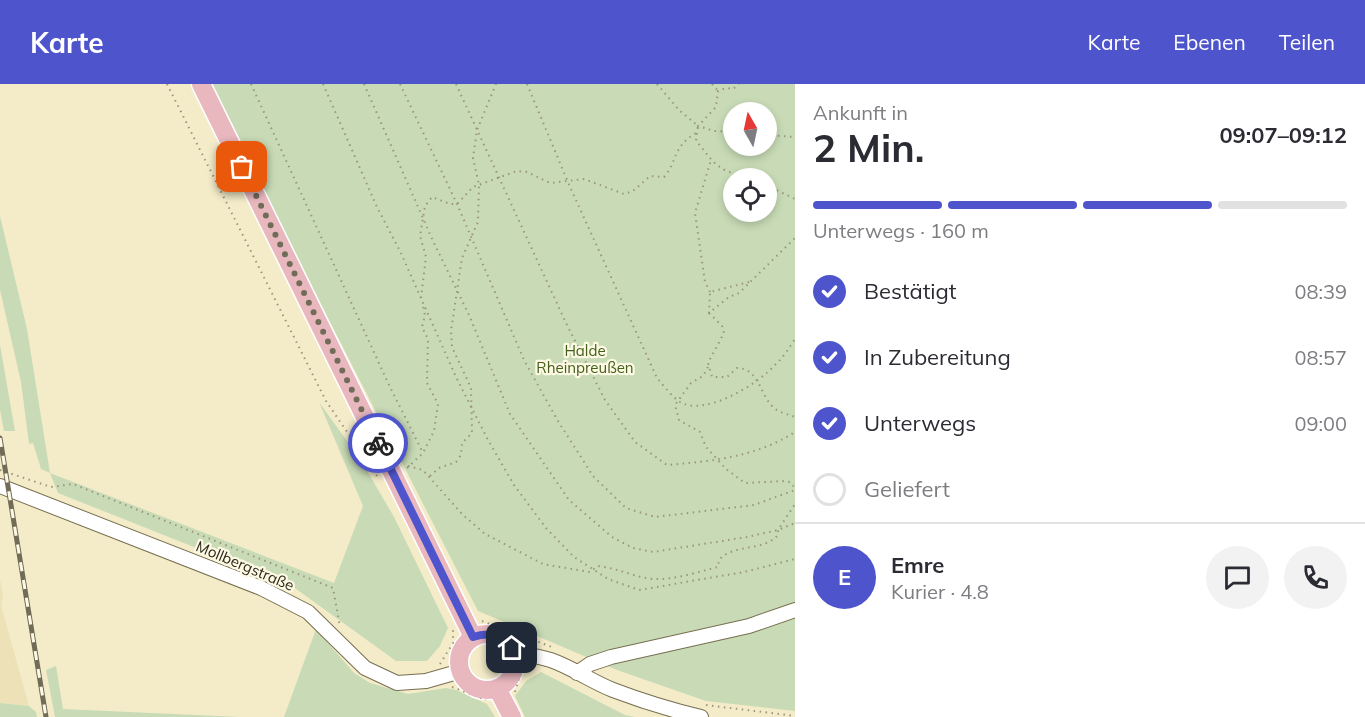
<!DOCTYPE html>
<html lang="de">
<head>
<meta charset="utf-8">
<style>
	:root { --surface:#fff; --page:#f2f2f3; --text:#2b2b33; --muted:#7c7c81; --line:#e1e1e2; --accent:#4e55cc }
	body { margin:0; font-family:Mulish,sans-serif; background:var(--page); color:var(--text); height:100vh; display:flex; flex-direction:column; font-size:22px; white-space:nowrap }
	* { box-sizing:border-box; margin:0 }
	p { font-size:20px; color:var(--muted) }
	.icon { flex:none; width:33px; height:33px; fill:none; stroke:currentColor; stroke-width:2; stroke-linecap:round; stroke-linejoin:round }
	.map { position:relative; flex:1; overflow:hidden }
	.details { display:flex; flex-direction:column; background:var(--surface); width:570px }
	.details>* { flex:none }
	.needle { width:39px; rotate:351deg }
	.buttons { position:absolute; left:723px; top:18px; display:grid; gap:12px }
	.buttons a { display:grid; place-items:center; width:54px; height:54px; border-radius:50%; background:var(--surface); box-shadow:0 3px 9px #0003; font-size:30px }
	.pin { position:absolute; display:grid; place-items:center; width:51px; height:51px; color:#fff; margin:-26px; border-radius:12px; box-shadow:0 3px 9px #0006 }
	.courier { position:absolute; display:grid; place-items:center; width:60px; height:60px; margin:-30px; border:4px solid #4e55cc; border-radius:50%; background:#fff; color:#222; box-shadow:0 2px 8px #0007 }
	.head em { font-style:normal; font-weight:700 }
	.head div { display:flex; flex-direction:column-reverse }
	.head { display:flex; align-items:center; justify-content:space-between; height:102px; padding:0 18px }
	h1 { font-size:39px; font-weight:700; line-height:45px }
	.bar { display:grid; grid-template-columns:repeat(4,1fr); gap:9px 6px; align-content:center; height:72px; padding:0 18px }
	.bar i { height:8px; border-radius:4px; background:var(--line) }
	.bar .on { background:var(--accent) }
	.bar p { grid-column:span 4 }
	.line { display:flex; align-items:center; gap:15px; padding:0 18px; border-top:2px solid var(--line) }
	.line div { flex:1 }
	.round { display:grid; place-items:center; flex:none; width:63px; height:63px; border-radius:32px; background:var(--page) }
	ol { padding:0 18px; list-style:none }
	li { display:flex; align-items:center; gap:18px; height:66px }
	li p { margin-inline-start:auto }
	li .icon { padding:6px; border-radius:50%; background:var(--accent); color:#fff; stroke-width:4 }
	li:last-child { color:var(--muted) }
	li i { width:33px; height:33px; border:3px solid var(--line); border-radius:50% }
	header { display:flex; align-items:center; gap:36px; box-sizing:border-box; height:84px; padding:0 30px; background:var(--accent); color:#fff }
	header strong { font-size:28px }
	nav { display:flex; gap:33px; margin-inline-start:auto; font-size:21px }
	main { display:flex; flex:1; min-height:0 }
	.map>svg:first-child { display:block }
	.built { fill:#ece1b7 }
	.green { fill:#c8dbb6; fill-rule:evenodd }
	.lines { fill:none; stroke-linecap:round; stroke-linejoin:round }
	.minor-casing { stroke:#776f50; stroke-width:16 }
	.major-casing { stroke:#fff; stroke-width:21 }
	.path { stroke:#9b957c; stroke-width:2; stroke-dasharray:1.5 4.5; stroke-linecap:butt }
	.minor { stroke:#fff; stroke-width:14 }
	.major { stroke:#e9b8bf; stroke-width:18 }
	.rail-casing { stroke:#716c57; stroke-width:5 }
	.rail { stroke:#fef9e4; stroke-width:3; stroke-dasharray:9; stroke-linecap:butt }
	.done { stroke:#716c57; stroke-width:6; stroke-dasharray:0 10.8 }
	.route { stroke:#4e55cc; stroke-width:8 }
	.labels { text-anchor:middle; stroke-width:4.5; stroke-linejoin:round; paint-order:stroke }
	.park-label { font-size:15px; fill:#42601b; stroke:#fef9e4 }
	.street-label { font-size:15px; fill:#2a271a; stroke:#fef9e4 }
</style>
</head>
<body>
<header>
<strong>Karte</strong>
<nav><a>Karte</a><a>Ebenen</a><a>Teilen</a></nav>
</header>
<main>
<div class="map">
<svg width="795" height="633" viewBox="0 0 795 633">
	<rect width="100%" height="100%" fill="#f4ecc9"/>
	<!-- built -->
	<path class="built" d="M0,495L3,512L1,521L29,622L0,619Z"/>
	<!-- green -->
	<path class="green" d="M208,0H795V627L706,617L617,586L478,527ZM734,28H766V62H734ZM734,94H766V128H734Z
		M0,132L27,245L50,389L334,499L363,422L319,318L362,378L394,433L448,544L440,562L427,577H396L292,502L58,409L50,389L41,385L33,359L29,360L21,298L0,206Z
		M0,261L15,347H4L0,326Z
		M316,545L354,589L370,599L408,610L446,604L456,606L487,620L495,633H284Z
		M56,582L63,625L240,633H55L46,586Z
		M541,588L625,631L635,633H525L515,612L526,597Z
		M0,619L29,622L36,628L37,633H0Z"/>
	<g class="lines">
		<!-- minor casing -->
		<g class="minor-casing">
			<path id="minor" d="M0,402L261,504L308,528L365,584L397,599L426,597L461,587
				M515,572C552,567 580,593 613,606C642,617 671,626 701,633
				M577,589L590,580L611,573L749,542L795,526"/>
		</g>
		<!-- major casing -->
		<g class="major-casing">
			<path id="major" d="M201,0L473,553
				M459 578a28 28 0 1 1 56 0a28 28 0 1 1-56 0Z
				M497,604L512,633"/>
		</g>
		<!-- path -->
		<path class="path" d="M167,0L326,317L377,392
			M251,0L389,301L423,369
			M323,0L377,123L400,167L456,293L488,356L514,401L546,444L574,473L608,495L639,506L744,488L795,475
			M364,0L433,157L469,231L510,330L569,416L612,453L633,464L653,468L747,453L778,446L795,439
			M400,0L457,120L524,276L558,337L593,392L626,424L655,433L754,421L795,406
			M456,0L566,239L605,316L635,358L667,381C713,377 756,373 795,348
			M527,0L570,103L657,294C664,302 672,313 680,318C705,333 758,300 775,281C783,274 789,264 795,255
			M657,0L679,26L698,42L696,57C704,65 710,77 720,83C726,88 739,91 748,94
			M712,0L718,7
			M734,48L714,47L698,42L716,23L718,7L726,4L733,5L739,0
			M766,51L795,53
			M766,101L795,115
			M749,198L710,208L709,229L729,213L739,209L795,154
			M710,208L705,198L695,129L711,76
			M421,214L426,173L420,152L425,122L432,113L450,120H457L473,103L517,87L527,88L550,99L584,95L624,110L633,107L650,92L664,93C678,77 672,63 696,49L698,43
			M709,229L722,242L724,249L708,279L712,293H727L737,284C759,284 760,311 773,323C779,329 788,330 795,333
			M708,283L703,292L691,299L675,321L679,336L700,348L706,363L726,385L745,399L785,397L790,398L795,404
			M408,382L423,386L462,430L485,450L543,480L590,488L598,482C617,484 634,493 653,495C675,496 697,488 718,483L719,476C734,459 763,468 778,451V446L795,420
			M407,384L423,369L434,347L438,320L427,299L428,255L422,243L425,231L423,222
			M0,386L51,403L73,400L333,504L340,543
			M430,392L439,384L456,378L461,371L462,359L472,349L471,304L452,263L451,247L462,174L478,138L479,101L473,74L477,46L496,0
			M482,537L552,563
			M440,580L453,559V544
			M452,603L486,616
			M515,608L520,591L531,585
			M706,621L795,632"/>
		<!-- minor -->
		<use href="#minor" class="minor"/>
		<!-- major -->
		<use href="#major" class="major"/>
		<!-- rail casing -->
		<g class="rail-casing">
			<path id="rail" d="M0,354L46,633"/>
		</g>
		<!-- rail -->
		<use href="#rail" class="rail"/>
	</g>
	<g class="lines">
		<!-- done -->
		<path class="done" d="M242,83L378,359"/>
		<!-- route -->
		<path class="route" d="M378,359L473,553C489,548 501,550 512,564"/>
	</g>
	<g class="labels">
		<!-- park labels -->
		<g class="park-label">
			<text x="585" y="272">Halde<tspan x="585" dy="17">Rheinpreußen</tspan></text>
		</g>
		<!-- street labels -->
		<g class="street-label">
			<text transform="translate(245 482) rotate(23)" y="5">Mollbergstraße</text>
		</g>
	</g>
</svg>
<div class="buttons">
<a><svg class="needle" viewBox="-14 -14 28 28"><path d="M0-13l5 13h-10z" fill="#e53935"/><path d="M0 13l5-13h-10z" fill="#7c7c81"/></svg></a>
<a><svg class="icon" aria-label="locate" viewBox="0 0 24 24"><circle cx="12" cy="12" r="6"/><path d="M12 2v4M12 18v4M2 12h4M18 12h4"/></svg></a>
</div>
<div class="pin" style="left:242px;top:83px;background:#ea580c"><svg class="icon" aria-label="bag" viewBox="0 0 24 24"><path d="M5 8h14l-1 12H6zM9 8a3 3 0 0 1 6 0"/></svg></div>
<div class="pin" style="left:512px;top:564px;background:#1f2937"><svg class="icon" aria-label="home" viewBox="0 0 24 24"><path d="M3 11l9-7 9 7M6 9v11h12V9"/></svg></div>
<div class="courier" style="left:378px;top:359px"><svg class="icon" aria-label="bike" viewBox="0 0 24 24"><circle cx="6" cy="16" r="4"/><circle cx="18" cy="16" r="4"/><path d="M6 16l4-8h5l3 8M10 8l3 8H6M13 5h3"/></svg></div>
</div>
<section class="details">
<div class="head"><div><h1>2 Min.</h1><p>Ankunft in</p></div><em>09:07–09:12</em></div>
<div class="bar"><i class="on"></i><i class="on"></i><i class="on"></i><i></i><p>Unterwegs · 160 m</p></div>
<ol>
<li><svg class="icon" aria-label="check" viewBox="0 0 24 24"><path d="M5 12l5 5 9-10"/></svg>Bestätigt<p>08:39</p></li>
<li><svg class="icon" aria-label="check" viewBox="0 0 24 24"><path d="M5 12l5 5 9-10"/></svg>In Zubereitung<p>08:57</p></li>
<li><svg class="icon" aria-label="check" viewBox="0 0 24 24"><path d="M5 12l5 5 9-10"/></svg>Unterwegs<p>09:00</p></li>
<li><i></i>Geliefert</li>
</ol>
<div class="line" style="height:108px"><b class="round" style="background:var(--accent);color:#fff">E</b><div><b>Emre</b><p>Kurier · 4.8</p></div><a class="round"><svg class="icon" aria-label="chat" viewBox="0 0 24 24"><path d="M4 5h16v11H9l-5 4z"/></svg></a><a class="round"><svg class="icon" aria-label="phone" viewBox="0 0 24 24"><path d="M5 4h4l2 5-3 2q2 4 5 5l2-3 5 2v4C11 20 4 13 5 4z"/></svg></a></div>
</section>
</main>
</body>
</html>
